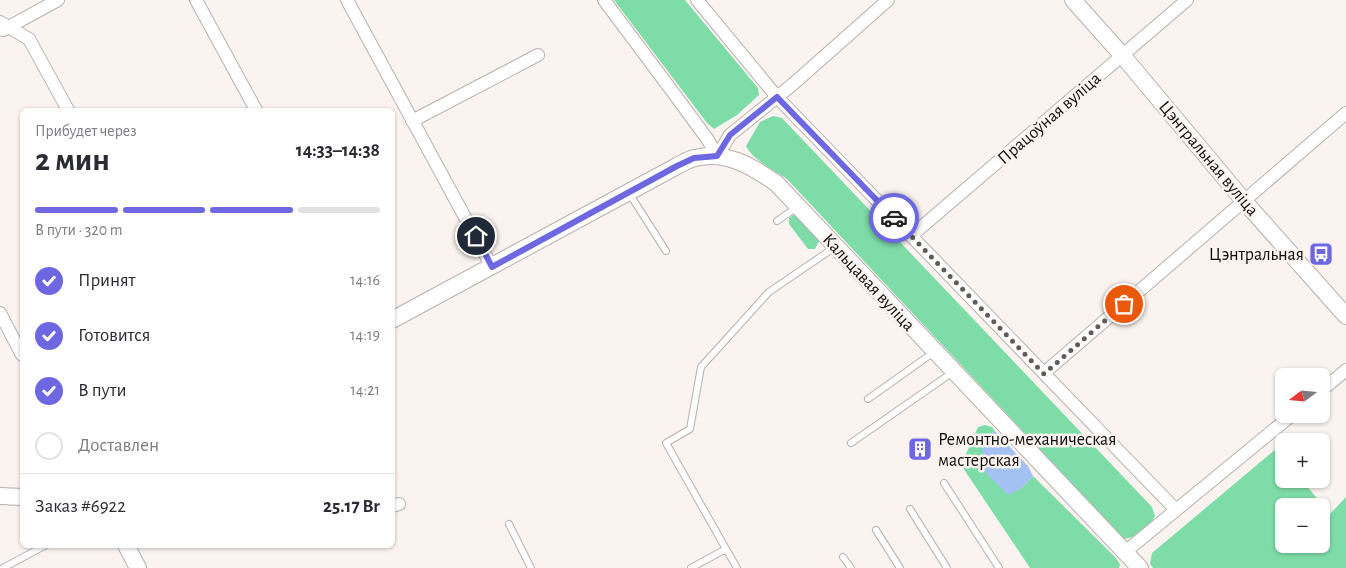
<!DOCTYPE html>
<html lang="ru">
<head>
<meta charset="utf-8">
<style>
	:root { --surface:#fff; --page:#f7f7f7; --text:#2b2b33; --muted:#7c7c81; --line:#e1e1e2; --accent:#6d67e1 }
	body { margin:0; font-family:"Alegreya Sans",sans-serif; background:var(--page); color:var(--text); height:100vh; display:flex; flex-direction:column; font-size:19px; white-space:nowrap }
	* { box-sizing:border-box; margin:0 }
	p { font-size:16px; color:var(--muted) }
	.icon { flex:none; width:28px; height:28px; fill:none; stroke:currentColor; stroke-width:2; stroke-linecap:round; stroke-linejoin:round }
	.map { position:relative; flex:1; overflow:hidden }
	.panel { position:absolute; left:20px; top:108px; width:375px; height:440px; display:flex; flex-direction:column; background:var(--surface); border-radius:8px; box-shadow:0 1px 4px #0004 }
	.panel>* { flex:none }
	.needle { width:32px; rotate:254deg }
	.controls { position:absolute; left:1275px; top:368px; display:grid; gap:10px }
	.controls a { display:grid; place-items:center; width:55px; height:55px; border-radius:8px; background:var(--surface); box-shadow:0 1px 4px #0004; font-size:25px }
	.pin { position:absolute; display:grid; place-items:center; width:42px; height:42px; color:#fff; margin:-21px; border:2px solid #fff; border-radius:50%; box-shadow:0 1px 5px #0007 }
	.courier { position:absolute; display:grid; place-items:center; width:50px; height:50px; margin:-25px; border:4px solid #6d67e1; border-radius:50%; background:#fff; color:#222; box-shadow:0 1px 6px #0007 }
	.overview em { font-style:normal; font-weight:600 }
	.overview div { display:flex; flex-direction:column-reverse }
	.overview { display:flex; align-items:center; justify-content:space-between; height:85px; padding:0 15px }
	h1 { font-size:32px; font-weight:600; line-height:38px }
	.bar { display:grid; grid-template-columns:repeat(4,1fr); gap:8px 5px; align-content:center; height:60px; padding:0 15px }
	.bar i { height:6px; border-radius:4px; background:var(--line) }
	.bar .on { background:var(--accent) }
	.bar p { grid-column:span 4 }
	.line { display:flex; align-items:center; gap:12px; padding:0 15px; border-top:1px solid var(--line) }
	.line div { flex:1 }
	ol { padding:0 15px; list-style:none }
	li { display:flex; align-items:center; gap:15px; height:55px }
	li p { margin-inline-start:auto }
	li .icon { padding:5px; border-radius:50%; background:var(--accent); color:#fff; stroke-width:4 }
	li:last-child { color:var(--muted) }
	li i { width:28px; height:28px; border:2px solid var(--line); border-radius:50% }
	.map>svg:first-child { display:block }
	.green { fill:#7edca8; fill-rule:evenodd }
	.water { fill:#a3c1f3 }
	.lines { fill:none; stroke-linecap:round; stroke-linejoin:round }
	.service-casing { stroke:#b6b0ad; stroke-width:8 }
	.minor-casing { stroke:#b6b0ad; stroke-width:14 }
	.tertiary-casing { stroke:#b6b0ad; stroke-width:18 }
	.service { stroke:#fff; stroke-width:6 }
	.minor { stroke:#fff; stroke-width:12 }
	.tertiary { stroke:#fff; stroke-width:16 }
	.done { stroke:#605c5a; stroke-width:5; stroke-dasharray:0 9 }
	.route { stroke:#6d67e1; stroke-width:6 }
	.labels { text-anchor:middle; stroke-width:5; stroke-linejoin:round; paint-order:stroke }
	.street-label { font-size:18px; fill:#0d0b0a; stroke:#faf3ef }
	.poi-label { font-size:18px; fill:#0d0b0a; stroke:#faf3ef; text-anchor:end }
</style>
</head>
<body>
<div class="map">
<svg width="1346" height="568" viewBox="0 0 1346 568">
	<rect width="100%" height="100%" fill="#faf3ef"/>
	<!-- green -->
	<path class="green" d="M614,0H685L758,88L759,95L737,115L714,129L707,123Z
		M773,116L782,118L1152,507L1155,516C1147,530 1140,536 1124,539L787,179C774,170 753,160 746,146L760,122Z
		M795,214L818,237L819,241L815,249H808L789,224V218Z
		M985,425L992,427L995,431L983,438L982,447L1022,488L1033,476L1115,557L1120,564L1119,568H1030L961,465L978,427Z
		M1276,449L1284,458V479H1301L1330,514L1346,497V568H1153L1150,564L1152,553ZM1321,506V544H1284V506Z"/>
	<!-- water -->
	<path class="water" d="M995,431L1028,466L1033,476L1022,488L1008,495L985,472L982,447L983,438Z"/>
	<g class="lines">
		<!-- service casing -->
		<g class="service-casing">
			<path id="service" d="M629,193L666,251
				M777,221L797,207
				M868,399L934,352
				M851,443L953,372
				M944,483L999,568
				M910,509L947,568
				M509,524L531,568
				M876,530L900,568
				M726,549L666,443L690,429L701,367L769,292L835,247
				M843,557L851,568
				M3,568L46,545
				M691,568L726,549L737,568"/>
		</g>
		<!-- minor casing -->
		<g class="minor-casing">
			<path id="minor" d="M196,0L256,110
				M347,0L492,267
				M604,0L675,95L708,140L717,156L730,135L792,85L888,0
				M697,0L777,97L1176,510
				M0,22L29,39L68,110
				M3,30L58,0
				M412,121L538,55
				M911,236L1187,0
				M0,313L22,355
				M1044,373L1346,113
				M1321,391L1346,370
				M392,506L399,504
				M1125,552L1293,414"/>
		</g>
		<!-- tertiary casing -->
		<g class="tertiary-casing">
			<path id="tertiary" d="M1073,0L1122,55L1244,201L1346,316
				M392,320L677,166C683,163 689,159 695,158C726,150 753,167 776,183L1140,568
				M0,496L22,497
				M126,545L138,568"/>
		</g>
		<!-- service -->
		<use href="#service" class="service"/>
		<!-- minor -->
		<use href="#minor" class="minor"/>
		<!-- tertiary -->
		<use href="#tertiary" class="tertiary"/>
	</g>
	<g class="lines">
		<!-- done -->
		<path class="done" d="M894,218L1044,374L1124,304"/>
		<!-- route -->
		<path class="route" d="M476,236L492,267L677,166L694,158L717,156L730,135L777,97L894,218"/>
	</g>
	<!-- icons -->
	<defs>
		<g id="bus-square" transform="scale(1.25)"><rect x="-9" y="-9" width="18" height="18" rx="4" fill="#6d67e1" stroke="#faf3ef"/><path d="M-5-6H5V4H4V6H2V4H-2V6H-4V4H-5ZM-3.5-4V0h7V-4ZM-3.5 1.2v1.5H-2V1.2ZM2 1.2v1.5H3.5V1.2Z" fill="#fff"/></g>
		<g id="building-square" transform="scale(1.25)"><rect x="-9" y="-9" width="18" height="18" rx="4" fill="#6d67e1" stroke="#faf3ef"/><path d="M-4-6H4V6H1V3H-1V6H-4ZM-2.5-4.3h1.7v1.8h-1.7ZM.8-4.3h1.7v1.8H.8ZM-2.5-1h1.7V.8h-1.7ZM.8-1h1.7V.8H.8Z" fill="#fff"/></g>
	</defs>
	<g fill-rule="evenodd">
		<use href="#bus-square" x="1321" y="254"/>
		<use href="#building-square" x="920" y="449"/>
	</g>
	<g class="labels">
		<!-- street labels -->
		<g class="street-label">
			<text transform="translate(1049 118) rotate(-41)" y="6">Працоўная вуліца</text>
			<text transform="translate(1209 158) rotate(50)" y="6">Цэнтральная вуліца</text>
			<text transform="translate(869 282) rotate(47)" y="6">Кальцавая вуліца</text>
		</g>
		<!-- poi labels -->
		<g class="poi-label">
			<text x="1304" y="260">Цэнтральная</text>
			<text x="938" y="445" text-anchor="start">Ремонтно-механическая<tspan x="938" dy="21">мастерская</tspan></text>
		</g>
	</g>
</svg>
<div class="controls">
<a><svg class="needle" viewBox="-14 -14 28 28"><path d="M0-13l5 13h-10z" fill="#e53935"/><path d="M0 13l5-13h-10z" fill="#7c7c81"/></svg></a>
<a>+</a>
<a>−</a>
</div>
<div class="pin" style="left:1124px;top:304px;background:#ea580c"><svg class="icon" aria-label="bag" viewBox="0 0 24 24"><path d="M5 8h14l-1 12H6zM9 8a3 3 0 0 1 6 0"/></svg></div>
<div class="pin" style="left:476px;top:236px;background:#1f2937"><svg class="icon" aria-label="home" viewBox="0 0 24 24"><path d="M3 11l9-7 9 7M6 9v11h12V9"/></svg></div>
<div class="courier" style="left:894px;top:218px"><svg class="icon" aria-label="car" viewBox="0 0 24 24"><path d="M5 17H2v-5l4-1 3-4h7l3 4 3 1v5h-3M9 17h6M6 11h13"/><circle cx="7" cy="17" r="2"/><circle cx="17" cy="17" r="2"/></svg></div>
<section class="panel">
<div class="overview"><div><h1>2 мин</h1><p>Прибудет через</p></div><em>14:33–14:38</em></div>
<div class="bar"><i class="on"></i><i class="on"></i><i class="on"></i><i></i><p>В пути · 320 m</p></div>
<ol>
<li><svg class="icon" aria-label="check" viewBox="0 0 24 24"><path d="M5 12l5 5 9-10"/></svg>Принят<p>14:16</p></li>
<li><svg class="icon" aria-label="check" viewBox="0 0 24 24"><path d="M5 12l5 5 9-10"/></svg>Готовится<p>14:19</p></li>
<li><svg class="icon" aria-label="check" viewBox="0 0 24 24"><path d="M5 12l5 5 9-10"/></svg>В пути<p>14:21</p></li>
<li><i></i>Доставлен</li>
</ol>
<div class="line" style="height:65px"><div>Заказ #6922</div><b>25.17 Br</b></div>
</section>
</div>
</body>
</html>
